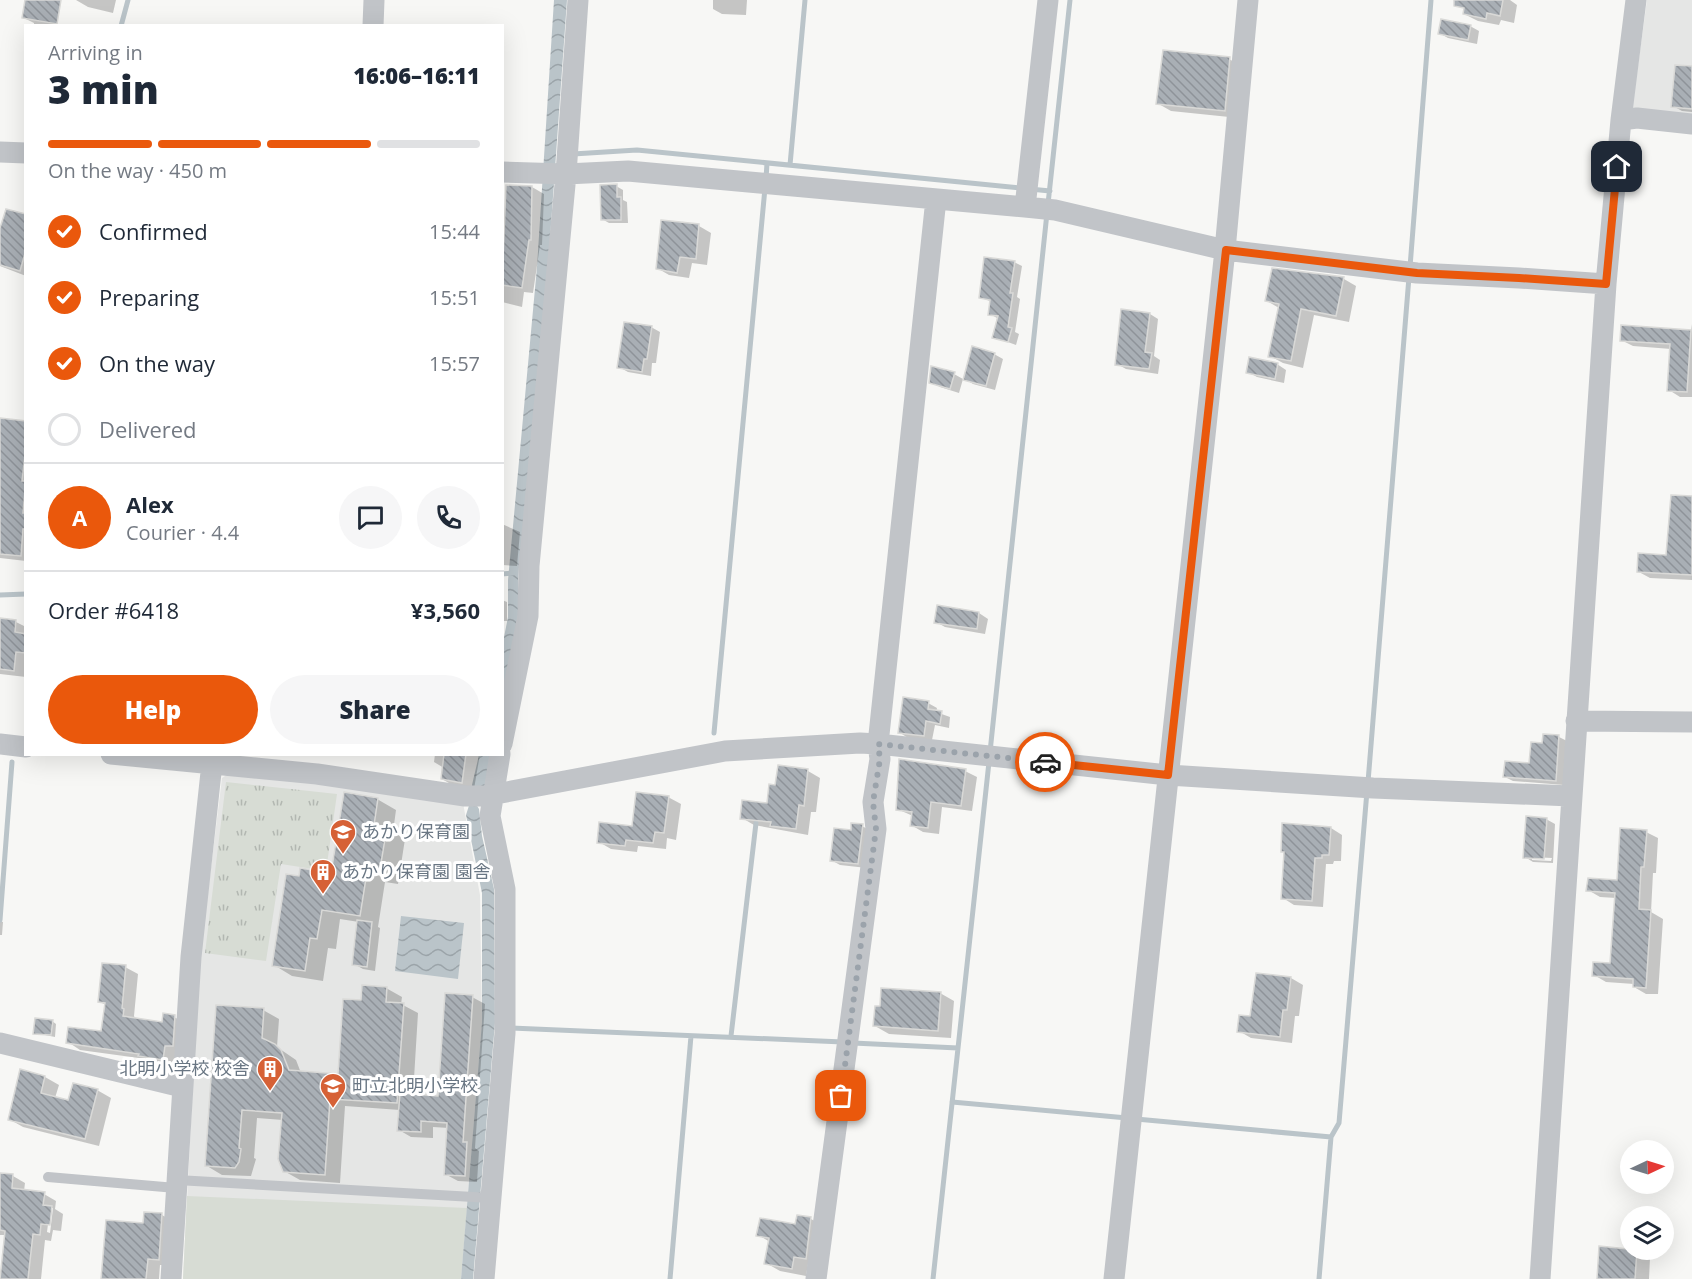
<!DOCTYPE html>
<html lang="en">
<head>
<meta charset="utf-8">
<style>
	:root { --surface:#fff; --page:#f6f6f7; --text:#1f2937; --muted:#747a83; --line:#e0e1e3; --accent:#ea580c }
	body { margin:0; font-family:"Open Sans","Noto Sans JP",sans-serif; background:var(--page); color:var(--text); height:100vh; display:flex; flex-direction:column; font-size:22px; white-space:nowrap }
	* { box-sizing:border-box; margin:0 }
	p { font-size:20px; color:var(--muted) }
	.icon { flex:none; width:33px; height:33px; fill:none; stroke:currentColor; stroke-width:2; stroke-linecap:round; stroke-linejoin:round }
	.map { position:relative; flex:1; overflow:hidden }
	.side { position:absolute; left:24px; top:24px; width:480px; height:732px; display:flex; flex-direction:column; background:var(--surface); border-radius:0px; box-shadow:0 6px 24px #0002 }
	.side>* { flex:none }
	.needle { width:39px; rotate:86deg }
	.controls { position:absolute; left:1620px; top:1140px; display:grid; gap:12px }
	.controls a { display:grid; place-items:center; width:54px; height:54px; border-radius:50%; background:var(--surface); box-shadow:0 6px 24px #0002; font-size:30px }
	.pin { position:absolute; display:grid; place-items:center; width:51px; height:51px; color:#fff; margin:-26px; border-radius:12px; box-shadow:0 3px 9px #0006 }
	.courier { position:absolute; display:grid; place-items:center; width:60px; height:60px; margin:-30px; border:4px solid #ea580c; border-radius:50%; background:#fff; color:#222; box-shadow:0 2px 8px #0007 }
	.head em { font-style:normal; font-weight:800 }
	.head div { display:flex; flex-direction:column-reverse }
	.head { display:flex; align-items:center; justify-content:space-between; height:102px; padding:0 24px }
	h1 { font-size:39px; font-weight:800; line-height:45px }
	.bar { display:grid; grid-template-columns:repeat(4,1fr); gap:9px 6px; align-content:center; height:72px; padding:0 24px }
	.bar i { height:8px; border-radius:4px; background:var(--line) }
	.bar .current { background:var(--accent) }
	.bar p { grid-column:span 4 }
	.line { display:flex; align-items:center; gap:15px; padding:0 24px; border-top:2px solid var(--line) }
	.line div { flex:1 }
	.round { display:grid; place-items:center; flex:none; width:63px; height:63px; border-radius:32px; background:var(--page) }
	ol { padding:0 24px; list-style:none }
	li { display:flex; align-items:center; gap:18px; height:66px }
	li p { margin-inline-start:auto }
	li .icon { padding:6px; border-radius:50%; background:var(--accent); color:#fff; stroke-width:4 }
	li:last-child { color:var(--muted) }
	li i { width:33px; height:33px; border:3px solid var(--line); border-radius:50% }
	.cta { display:flex; gap:12px; margin-top:auto; padding:12px 24px }
	.cta a { flex:1; height:69px; border-radius:36px; background:var(--accent); color:#fff; font-size:24px; font-weight:800; line-height:69px; text-align:center }
	.cta a+a { background:var(--page); color:var(--text) }
	.map>svg:first-child { display:block }
	.built { fill:#e5e6e5 }
	.grass { fill:url(#grass-tufts) }
	.garden { fill:#d7dcd4 }
	.water { fill:url(#water-waves) }
	.shadow { fill:#0003; fill-rule:evenodd }
	.lines { fill:none; stroke-linecap:round; stroke-linejoin:round }
	.stream { stroke:#bac4c9; stroke-width:5 }
	.building { fill:url(#building-back-hatch); stroke:#d9d9d7; stroke-width:1.5 }
	.lane { stroke:#c1c4c8; stroke-width:10 }
	.street { stroke:#c1c4c8; stroke-width:21 }
	.done { stroke:#9ba3ab; stroke-width:6; stroke-dasharray:0 10.8 }
	.route { stroke:#ea580c; stroke-width:8 }
	.labels { text-anchor:middle; stroke-width:6; stroke-linejoin:round; paint-order:stroke }
	.poi-label { font-size:18px; fill:#697683; stroke:#fff; text-anchor:start }
</style>
</head>
<body>
<div class="map">
<svg width="1692" height="1279" viewBox="0 0 1692 1279">
	<defs>
		<pattern id="grass-tufts" width="24" height="20" patternUnits="userSpaceOnUse" patternTransform="scale(1.5)"><rect width="24" height="20" fill="#d7dcd4"/><path d="M3 7l-1-3M5 7V3M7 7l1-3M15 17l-1-3M17 17v-4M19 17l1-3" fill="none" stroke="#b2b7b1"/></pattern>
		<pattern id="water-waves" width="16" height="10" patternUnits="userSpaceOnUse" patternTransform="scale(1.5)"><rect width="16" height="10" fill="#bac4c9"/><path d="M0 5q4-4 8 0t8 0" fill="none" stroke="#9ba4a9"/></pattern>
		<pattern id="building-back-hatch" width="6" height="6" patternUnits="userSpaceOnUse" patternTransform="scale(1.5)"><rect width="6" height="6" fill="#a9afb5"/><path d="M-1 5l2 2M0 0l6 6M5-1l2 2" fill="none" stroke="#8e9399"/></pattern>
	</defs>
	<rect width="100%" height="100%" fill="#f7f7f5"/>
	<!-- built -->
	<path class="built" d="M1647,0H1692V123L1631,117Z
		M228,774L316,781L463,803L480,895L482,1022L461,1279H183L199,966L222,778Z"/>
	<!-- grass -->
	<path class="grass" d="M226,782L337,794L326,871L281,864L266,961L205,953Z"/>
	<!-- garden -->
	<path class="garden" d="M187,1196L467,1208L461,1279H183Z"/>
	<!-- water -->
	<path class="water" d="M554,0H567L548,267L518,578V616L503,696V642L508,617V580L537,267Z
		M479,755H491L485,785L476,804L479,809L482,836L494,889L495,1023L473,1279H461L482,1022V893L466,815L473,793L472,785Z
		M401,916L464,923L458,979L395,971Z"/>
	<!-- shadow -->
	<path class="shadow" d="M26,0H45L58,6L55,26H34V23L24,18Z
		M76,0H116L113,13L88,7Z
		M713,0H747L746,15L722,14L713,9Z
		M1467,0H1510L1517,5L1514,23L1501,20L1499,25L1478,21L1464,14Z
		M1470,26L1479,31L1477,44L1448,38L1439,33Z
		M1229,59L1243,67L1239,118L1171,111L1157,103Z
		M1692,68V112L1682,111L1673,106Z
		M616,186L623,190V200L627,202L628,223H609L602,219Z
		M532,187L544,194L542,245H540L533,293L524,292L522,307L502,302V250L505,251Z
		M26,216V276L0,266V234Z
		M699,226L711,233L707,265L692,263L689,278L669,275L657,268Z
		M1014,262L1022,266L1017,297L1020,299L1015,332L1019,334L1016,345L994,337L997,318L990,314L992,302L980,297Z
		M1273,270L1344,279L1356,286L1349,322L1314,315L1303,368L1283,363L1270,356L1279,308L1267,301Z
		M1150,314L1158,319L1154,356L1160,360L1158,374L1126,369L1117,364Z
		M1692,324V397H1680L1669,390L1671,349L1633,346L1621,340L1622,327L1691,332Z
		M651,327L660,332L656,363H652L651,376L628,372L619,367Z
		M994,354L1003,359L995,390L973,384L965,379Z
		M1277,364L1286,370L1284,383L1257,377L1248,372Z
		M954,374L963,379L959,393L940,387L931,382Z
		M26,422V561L0,558V426Z
		M1692,498V580L1650,578L1639,572L1667,556Z
		M502,524L520,532L517,566L502,565Z
		M502,600L507,602V621H502Z
		M938,607L979,613L988,619L985,634L945,627L936,622Z
		M0,620L16,622L26,627V677L0,674Z
		M928,703L937,708L936,712L950,717L949,728L935,725L932,740L908,738L899,732Z
		M1559,737L1567,741L1564,785L1513,781L1505,777L1531,764L1543,745Z
		M435,754H480L474,789L454,786L442,779L444,768L434,762Z
		M808,771L820,778L816,812H811L808,835L754,825L742,818L768,804L777,786Z
		M965,771L977,777L972,811L942,807L939,834L923,832L911,825L913,816L897,809Z
		M668,797L681,804L676,840L667,838L666,849L638,846L637,852L611,849L599,842L633,828Z
		M377,799L396,810L393,832L405,839L398,884L385,882L378,927L380,928L375,971L363,969L354,964L359,922L340,919L336,949L328,948L323,981L292,976L274,965L300,878L333,875Z
		M1546,819L1555,824L1553,863L1533,862L1525,857ZM1532,857L1552,858L1551,861L1532,860Z
		M862,826L871,831L867,868L840,865L831,860L852,832Z
		M1331,828L1342,835L1341,861H1334L1333,864H1326L1323,907L1294,905L1283,898L1286,853L1282,851Z
		M1646,832L1658,838L1656,873H1653L1651,912L1663,919L1658,994H1646L1634,987V984L1606,982L1594,975L1612,965L1616,898L1600,897L1588,890L1618,881Z
		M0,921L3,922L2,935H0Z
		M125,967L138,974L134,1016L136,1020L163,1023L174,1017L187,1024L175,1066L152,1063L146,1059L80,1050L68,1042L102,1033L106,1005L100,1002Z
		M1291,978L1303,985L1299,1016H1295L1292,1043L1251,1038L1239,1031Z
		M386,988L402,997L401,1004L418,1013L413,1095L440,1097L472,997L485,1004L475,1148L479,1151L477,1182L458,1181L445,1174L449,1128L433,1127V1138L411,1137L399,1130L400,1110L345,1106L340,1183L300,1180L284,1171L283,1120L257,1118L254,1158L256,1159L251,1176L222,1175L207,1166L263,1010L279,1019L277,1047L296,1060L301,1073L339,1075L362,1001Z
		M940,993L954,1001L951,1038L889,1034L875,1026Z
		M52,1021L56,1024L55,1037L35,1033Z
		M21,1071L45,1077L59,1085L55,1098L69,1102L97,1090L111,1098L99,1146L23,1127L9,1119Z
		M0,1174L13,1176L25,1183L24,1191L44,1194L56,1201L55,1209L63,1214L61,1231L53,1230L51,1241L45,1240L41,1279H0L6,1235H0ZM50,1208H53L50,1233L47,1232Z
		M162,1215L174,1222L172,1266L160,1265L159,1279H103L144,1225Z
		M798,1216L811,1219L825,1227L808,1264L806,1276L780,1271L766,1263L770,1242L758,1235L796,1226Z
		M1636,1250L1650,1258L1649,1279H1598Z"/>
	<g class="lines">
		<!-- stream -->
		<path class="stream" d="M121,26L128,0
			M573,154L637,150L1021,188
			M790,165L805,0
			M766,179L767,163
			M1030,189L1050,191
			M1048,204L1070,0
			M1410,267L1431,0
			M502,574L513,573
			M0,595L26,594
			M714,733L765,188
			M990,752L1047,213
			M1368,782L1409,277
			M0,920L12,762
			M511,1028L843,1042
			M731,1036L756,823
			M853,1043L958,1048
			M952,1102L1127,1118
			M1136,1119L1331,1137L1319,1279
			M1331,1137L1339,1123L1367,791
			M670,1279L691,1036
			M933,1279L989,762"/>
	</g>
	<!-- building -->
	<path class="building" d="M25,0H61L57,24L22,18Z
		M1454,0H1503L1500,16L1487,13L1486,19L1463,14L1464,8L1454,6Z
		M1441,19L1471,25L1468,40L1438,34Z
		M1163,50L1230,57L1225,111L1156,104Z
		M1675,65L1692,66V109L1671,107Z
		M617,184V197H621V220H601L600,185Z
		M506,185L532,186L531,240H529L522,288L502,285Z
		M6,209L26,214V250L20,271L0,265V228Z
		M661,220L699,224L696,259L680,257L677,273L656,269Z
		M984,257L1015,261L1010,293H1013L1008,327L1012,328L1008,342L992,338L998,316L988,315L990,300L979,298Z
		M1272,268L1344,277L1336,316L1301,309L1291,361L1268,357L1279,304L1265,301Z
		M1121,309L1150,313L1145,352L1152,353L1149,369L1115,365Z
		M624,322L652,326L647,359H644L642,372L617,368Z
		M1621,325L1691,330L1687,392L1667,391L1670,344L1620,341Z
		M972,346L995,353L986,386L963,380Z
		M1249,357L1278,363L1275,379L1246,373Z
		M931,366L955,372L950,389L929,383Z
		M0,418L26,421V448L22,481H26L23,513H26V529H23L21,556L0,554Z
		M1671,495L1692,496V575L1637,572L1638,553L1666,555Z
		M937,605L979,612L977,629L934,623Z
		M0,618L16,620L15,632L26,634V653L16,652L14,671L0,669Z
		M903,697L929,701L928,709L942,711L940,724L926,721L924,736L898,733Z
		M1543,734L1559,735L1556,781L1503,777L1505,761L1529,763L1531,742L1542,743Z
		M444,754H466L462,783L441,779Z
		M899,759L966,769L961,806L931,802L928,828L910,826L912,812L896,810Z
		M778,765L808,769L804,806L799,805L796,829L770,826L771,822L740,819L742,800L767,803L769,784L775,785Z
		M344,792L378,798L374,825L387,827L379,875L367,872L360,916L322,910L317,939L310,938L305,971L272,966L286,874L299,876L300,868L331,873Z
		M636,792L669,796L664,833L655,832L653,843L626,840L625,846L597,843L599,822L632,826Z
		M1526,816L1547,818L1544,859L1523,858Z
		M851,823L863,824L858,864L830,861L834,828L851,830Z
		M1282,823L1331,827L1329,855H1322V858H1315L1312,901L1281,899L1284,852H1281Z
		M1620,828L1647,830L1644,867H1641L1639,909L1651,910L1646,988L1633,987V979L1592,976L1593,962L1610,963L1615,893L1586,891L1588,878L1617,880Z
		M357,920L372,922L367,967L352,965Z
		M102,963L126,965L122,1008L124,1009L123,1016L162,1022L163,1013L175,1015L173,1046H165L163,1060L138,1056L139,1054L66,1043L68,1027L101,1031L105,1003L98,1002Z
		M1256,973L1291,977L1287,1010H1283L1280,1037L1237,1032L1239,1015L1250,1016Z
		M362,985L387,987L386,1002L404,1003L397,1103L330,1099L325,1175L283,1172L278,1159L282,1113L242,1110L239,1148L241,1149L239,1162L235,1168L205,1166L216,1005L264,1008L262,1038L275,1044L281,1050L289,1070L338,1074L343,999L361,1000Z
		M881,988L941,992L938,1031L873,1026L875,1006H880Z
		M445,993L473,995L463,1142H467L465,1176L444,1175L447,1123L421,1121V1132L397,1131L400,1093L438,1096Z
		M35,1018L53,1020L51,1035L33,1034Z
		M20,1069L45,1076L41,1093L68,1100L73,1083L98,1089L85,1139L8,1120Z
		M0,1173L13,1174L12,1188L45,1192L43,1205L52,1206L50,1225L41,1224L40,1235L33,1234L28,1279H0L5,1231L0,1230Z
		M144,1212L162,1213L159,1260L148,1259L146,1279H101L106,1220L143,1223Z
		M797,1215L811,1217L806,1259L794,1257L792,1269L764,1264L769,1238L756,1236L760,1218L795,1224Z
		M1599,1246L1637,1250L1635,1279H1597Z"/>
	<g class="lines">
		<!-- lane -->
		<path class="lane" d="M48,1177L176,1188
			M177,1180L491,1198"/>
		<!-- street -->
		<path class="street" d="M373,26L374,0
			M1621,120L1637,118L1692,124
			M0,152L26,153
			M502,172L566,174L628,171L1025,207L1055,210L1225,250L1417,273L1519,278L1606,284
			M1025,207L1048,0
			M1576,721L1692,722
			M0,744L26,747
			M502,744L528,616L529,566L566,174L578,0
			M111,754L317,774L465,796H485L725,751L860,743L878,744L1168,775L1373,788L1571,796
			M0,1043L182,1087
			M171,1279L191,957L213,754
			M484,1279L505,1033V889L490,816L500,754
			M816,1279L876,829L873,802L880,759L878,744L936,199
			M1114,1279L1225,250L1248,0
			M1540,1279L1606,284L1621,120L1636,0"/>
	</g>
	<g class="lines">
		<!-- done -->
		<path class="done" d="M841,1096L876,829L873,802L880,759L878,744L1045,762"/>
		<!-- route -->
		<path class="route" d="M1045,762L1168,775L1226,250L1417,273L1519,278L1606,284L1617,167"/>
	</g>
	<!-- icons -->
	<defs>
		<g id="school-pin" transform="scale(1.35)"><path d="M0 17L-7.5 6A9.5 9.5 0 1 1 7.5 6Z" fill="#d66136" stroke="#fff"/><path d="M0-5L7-2L0 1L-7-2ZM-4 1L0 2.5L4 1V4Q0 6-4 4Z" fill="#fff"/></g>
		<g id="building-pin" transform="scale(1.35)"><path d="M0 17L-7.5 6A9.5 9.5 0 1 1 7.5 6Z" fill="#d66136" stroke="#fff"/><path d="M-4-6H4V6H1V3H-1V6H-4ZM-2.5-4.3h1.7v1.8h-1.7ZM.8-4.3h1.7v1.8H.8ZM-2.5-1h1.7V.8h-1.7ZM.8-1h1.7V.8H.8Z" fill="#fff"/></g>
	</defs>
	<g fill-rule="evenodd">
		<use href="#school-pin" x="343" y="832"/>
		<use href="#building-pin" x="323" y="872"/>
		<use href="#building-pin" x="270" y="1069"/>
		<use href="#school-pin" x="333" y="1086"/>
	</g>
	<g class="labels">
		<!-- poi labels -->
		<g class="poi-label">
			<text x="362" y="838">あかり保育園</text>
			<text x="342" y="878">あかり保育園 園舎</text>
			<text x="250" y="1075" text-anchor="end">北明小学校 校舎</text>
			<text x="352" y="1092">町立北明小学校</text>
		</g>
	</g>
</svg>
<div class="controls">
<a><svg class="needle" viewBox="-14 -14 28 28"><path d="M0-13l5 13h-10z" fill="#e53935"/><path d="M0 13l5-13h-10z" fill="#747a83"/></svg></a>
<a><svg class="icon" aria-label="layers" viewBox="0 0 24 24"><path d="M12 4l9 5-9 5-9-5zM3 14l9 5 9-5"/></svg></a>
</div>
<div class="pin" style="left:841px;top:1096px;background:#ea580c"><svg class="icon" aria-label="bag" viewBox="0 0 24 24"><path d="M5 8h14l-1 12H6zM9 8a3 3 0 0 1 6 0"/></svg></div>
<div class="pin" style="left:1617px;top:167px;background:#1f2937"><svg class="icon" aria-label="home" viewBox="0 0 24 24"><path d="M3 11l9-7 9 7M6 9v11h12V9"/></svg></div>
<div class="courier" style="left:1045px;top:762px"><svg class="icon" aria-label="car" viewBox="0 0 24 24"><path d="M5 17H2v-5l4-1 3-4h7l3 4 3 1v5h-3M9 17h6M6 11h13"/><circle cx="7" cy="17" r="2"/><circle cx="17" cy="17" r="2"/></svg></div>
<section class="side">
<div class="head"><div><h1>3 min</h1><p>Arriving in</p></div><em>16:06–16:11</em></div>
<div class="bar"><i class="current"></i><i class="current"></i><i class="current"></i><i></i><p>On the way · 450 m</p></div>
<ol>
<li><svg class="icon" aria-label="check" viewBox="0 0 24 24"><path d="M5 12l5 5 9-10"/></svg>Confirmed<p>15:44</p></li>
<li><svg class="icon" aria-label="check" viewBox="0 0 24 24"><path d="M5 12l5 5 9-10"/></svg>Preparing<p>15:51</p></li>
<li><svg class="icon" aria-label="check" viewBox="0 0 24 24"><path d="M5 12l5 5 9-10"/></svg>On the way<p>15:57</p></li>
<li><i></i>Delivered</li>
</ol>
<div class="line" style="height:108px"><b class="round" style="background:var(--accent);color:#fff">A</b><div><b>Alex</b><p>Courier · 4.4</p></div><a class="round"><svg class="icon" aria-label="chat" viewBox="0 0 24 24"><path d="M4 5h16v11H9l-5 4z"/></svg></a><a class="round"><svg class="icon" aria-label="phone" viewBox="0 0 24 24"><path d="M5 4h4l2 5-3 2q2 4 5 5l2-3 5 2v4C11 20 4 13 5 4z"/></svg></a></div>
<div class="line" style="height:78px"><div>Order #6418</div><b>¥3,560</b></div>
<div class="cta"><a>Help</a><a>Share</a></div>
</section>
</div>
</body>
</html>
